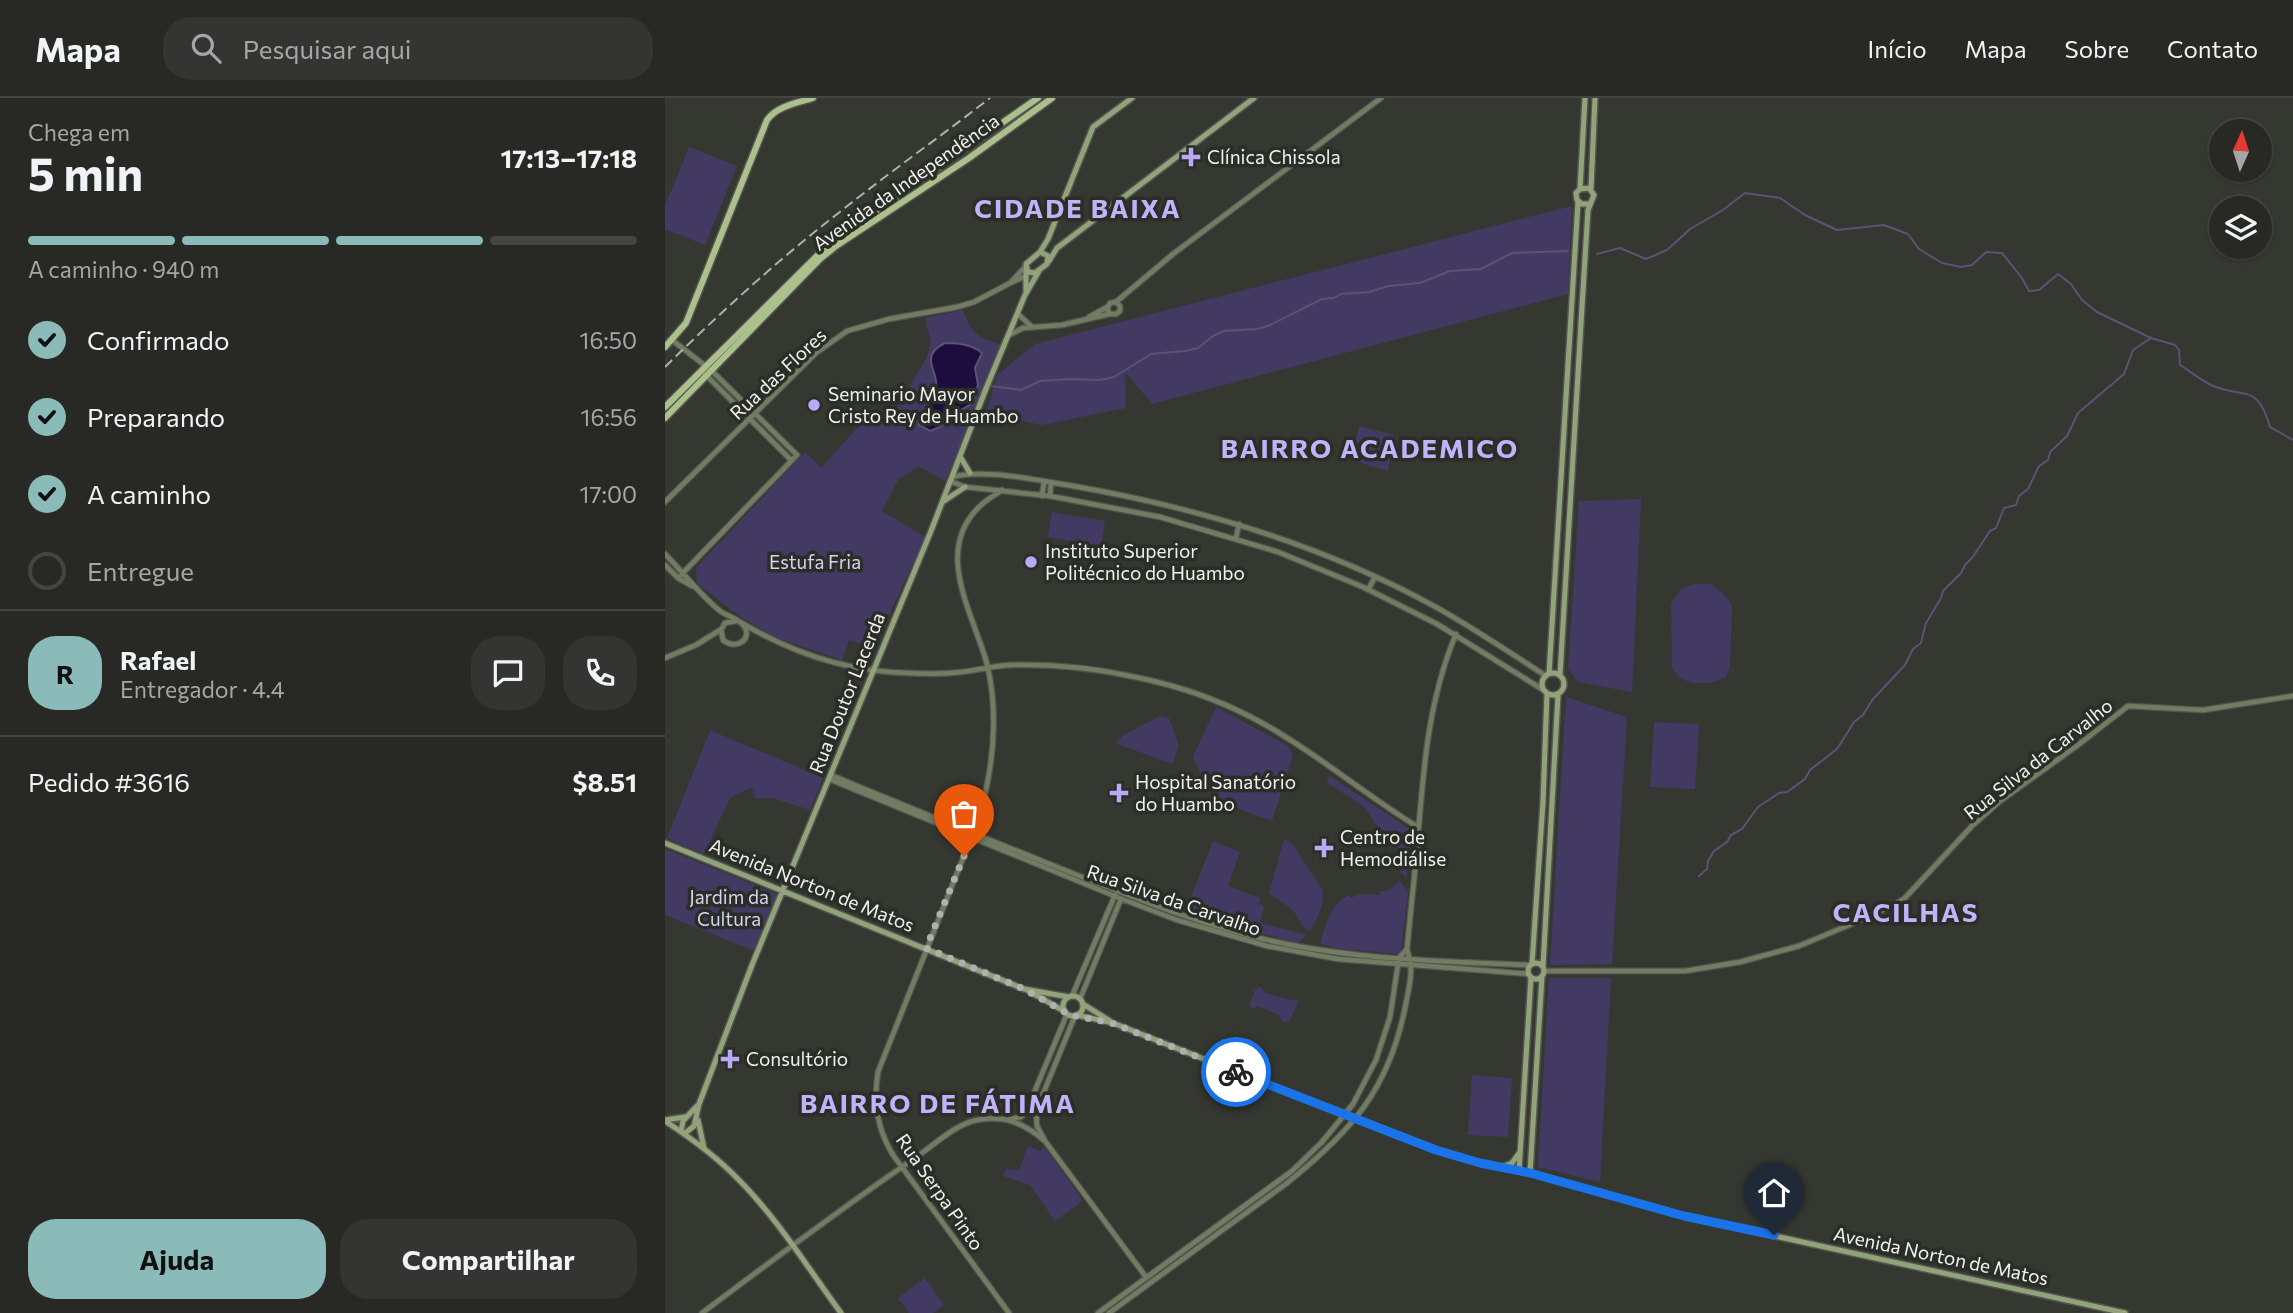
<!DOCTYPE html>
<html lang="pt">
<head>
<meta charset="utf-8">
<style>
	:root { --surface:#282925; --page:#343532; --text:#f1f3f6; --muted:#a5a6a7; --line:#444542; --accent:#8bbbb9 }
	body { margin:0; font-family:Commissioner,sans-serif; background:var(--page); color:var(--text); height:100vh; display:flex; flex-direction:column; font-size:26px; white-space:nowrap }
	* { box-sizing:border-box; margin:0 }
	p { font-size:23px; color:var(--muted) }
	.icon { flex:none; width:38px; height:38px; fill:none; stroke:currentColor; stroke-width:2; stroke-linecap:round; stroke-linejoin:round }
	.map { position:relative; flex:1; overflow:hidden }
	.drawer { display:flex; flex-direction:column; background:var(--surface); width:665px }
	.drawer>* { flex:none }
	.needle { width:46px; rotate:3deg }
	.fabs { position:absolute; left:1544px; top:21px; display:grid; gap:14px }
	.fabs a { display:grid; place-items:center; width:63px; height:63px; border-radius:50%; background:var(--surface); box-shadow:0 2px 5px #0004,0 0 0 2px var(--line); font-size:35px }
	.pin { position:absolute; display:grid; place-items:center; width:60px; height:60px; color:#fff; margin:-72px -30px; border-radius:50% 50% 50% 0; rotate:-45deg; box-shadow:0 0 7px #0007 }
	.pin .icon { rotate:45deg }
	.courier { position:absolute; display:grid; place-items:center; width:70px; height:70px; margin:-35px; border:5px solid #1a73e8; border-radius:50%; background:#fff; color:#222; box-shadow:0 2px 9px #0007 }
	.head em { font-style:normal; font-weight:700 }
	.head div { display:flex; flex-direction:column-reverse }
	.head { display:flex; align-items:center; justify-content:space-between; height:119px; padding:0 28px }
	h1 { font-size:46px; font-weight:700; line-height:52px }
	.bar { display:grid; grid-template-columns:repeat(4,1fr); gap:10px 7px; align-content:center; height:84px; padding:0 28px }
	.bar i { height:9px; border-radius:5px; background:var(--line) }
	.bar .active { background:var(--accent) }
	.bar p { grid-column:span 4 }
	.line { display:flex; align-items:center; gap:18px; padding:0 28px; border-top:2px solid var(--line) }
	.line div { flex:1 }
	.round { display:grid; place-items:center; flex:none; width:74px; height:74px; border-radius:28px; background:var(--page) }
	ol { padding:0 28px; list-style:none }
	li { display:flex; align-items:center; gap:21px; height:77px }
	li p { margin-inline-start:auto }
	li .icon { padding:7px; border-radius:50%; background:var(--accent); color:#111; stroke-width:4 }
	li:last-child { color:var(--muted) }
	li i { width:38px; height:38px; border:4px solid var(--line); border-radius:50% }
	.button { display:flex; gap:14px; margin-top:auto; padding:14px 28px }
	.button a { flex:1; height:80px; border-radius:28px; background:var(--accent); color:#111; font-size:28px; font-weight:700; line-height:80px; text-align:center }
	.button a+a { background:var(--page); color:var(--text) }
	header { display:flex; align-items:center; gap:42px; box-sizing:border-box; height:98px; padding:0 35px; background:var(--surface); border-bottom:2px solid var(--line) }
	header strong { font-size:33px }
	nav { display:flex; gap:38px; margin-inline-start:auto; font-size:24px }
	.search { width:490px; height:63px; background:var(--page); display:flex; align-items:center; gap:18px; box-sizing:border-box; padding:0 24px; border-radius:28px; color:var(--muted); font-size:26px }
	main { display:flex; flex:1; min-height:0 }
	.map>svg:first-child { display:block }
	.green { fill:#433a64 }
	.water { fill:#1d0d3e; stroke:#5d5273; stroke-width:2 }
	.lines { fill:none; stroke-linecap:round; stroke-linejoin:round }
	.stream { stroke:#5d5273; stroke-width:2 }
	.tertiary-casing { stroke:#53554f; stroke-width:7 }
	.secondary-casing { stroke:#53554f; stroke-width:8 }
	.primary-casing { stroke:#53554f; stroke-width:9 }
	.tertiary { stroke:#727c63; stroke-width:4.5 }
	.secondary { stroke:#92a27a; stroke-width:5 }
	.primary { stroke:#acc08c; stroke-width:6 }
	.rail { stroke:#aeb0ab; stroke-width:2; stroke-dasharray:10 5; stroke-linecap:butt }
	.done { stroke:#afb1ac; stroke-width:7; stroke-dasharray:0 12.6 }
	.route { stroke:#1a73e8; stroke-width:9 }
	.poi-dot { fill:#b9aaf7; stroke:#2b2d27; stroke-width:2.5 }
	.labels { text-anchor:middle; stroke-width:7; stroke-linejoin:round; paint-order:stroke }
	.poi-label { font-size:19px; fill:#f1f3ee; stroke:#2b2d27; text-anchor:start }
	.street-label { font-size:19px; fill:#f1f3ee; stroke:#2b2d27 }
	.park-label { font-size:19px; fill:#d6d1f3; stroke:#2b2d27 }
	.district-label { font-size:26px; font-weight:bold; letter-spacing:2px; fill:#c0b3fa; stroke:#2b2d27 }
</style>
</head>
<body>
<header>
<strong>Mapa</strong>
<div class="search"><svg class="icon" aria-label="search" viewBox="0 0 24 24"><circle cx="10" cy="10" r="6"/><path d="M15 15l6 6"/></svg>Pesquisar aqui</div>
<nav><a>Início</a><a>Mapa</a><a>Sobre</a><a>Contato</a></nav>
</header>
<main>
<section class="drawer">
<div class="head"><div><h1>5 min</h1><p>Chega em</p></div><em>17:13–17:18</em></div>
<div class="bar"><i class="active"></i><i class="active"></i><i class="active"></i><i></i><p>A caminho · 940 m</p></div>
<ol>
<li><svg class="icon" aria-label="check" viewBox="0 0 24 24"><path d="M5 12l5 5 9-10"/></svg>Confirmado<p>16:50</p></li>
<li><svg class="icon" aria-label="check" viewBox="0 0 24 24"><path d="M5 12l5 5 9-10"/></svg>Preparando<p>16:56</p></li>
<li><svg class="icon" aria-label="check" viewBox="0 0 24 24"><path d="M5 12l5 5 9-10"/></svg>A caminho<p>17:00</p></li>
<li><i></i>Entregue</li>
</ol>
<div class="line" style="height:126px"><b class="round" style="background:var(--accent);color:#111">R</b><div><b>Rafael</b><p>Entregador · 4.4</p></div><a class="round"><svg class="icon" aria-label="chat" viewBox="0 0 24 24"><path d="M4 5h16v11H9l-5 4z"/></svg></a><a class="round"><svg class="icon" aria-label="phone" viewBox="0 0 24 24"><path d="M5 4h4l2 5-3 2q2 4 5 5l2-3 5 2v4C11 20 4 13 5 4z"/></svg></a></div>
<div class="line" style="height:91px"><div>Pedido #3616</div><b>$8.51</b></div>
<div class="button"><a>Ajuda</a><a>Compartilhar</a></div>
</section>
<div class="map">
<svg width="1628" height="1215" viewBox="0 0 1628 1215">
	<rect width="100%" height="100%" fill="#353731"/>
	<!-- green -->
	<path class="green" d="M24,49L72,68L40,147L0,131V108Z
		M907,108L903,196L487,306L460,274L461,310L377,327L343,320H320L332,277L370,246Z
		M298,212C307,236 312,239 337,247L280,383L254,368L233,382L217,413L260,439L209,550L184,542L177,562L110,539L74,518L32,485L31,470L140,354L156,370L204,317L222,326L262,259L266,244L260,220Z
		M694,328L729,337L723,373L686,362Z
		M976,401L967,594L913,584L903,571L914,403Z
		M387,414L440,423L436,448L383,439Z
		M1030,486H1046L1058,495L1067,507L1065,569L1061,579L1046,585H1027L1015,580L1007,569L1006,505L1017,491Z
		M901,599L962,619L947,866L885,867Z
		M551,609L623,648L628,657L607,723C586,715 558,708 543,689C537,680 533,669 528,659Z
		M495,618L504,620L514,647L507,666L450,645L459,637Z
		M989,624L1034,626L1030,691L985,689Z
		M45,632L158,680L145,712L107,700L90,701L87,689L65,700L39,756L2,740Z
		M665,678L746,732L742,779L735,775L737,752L726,747L698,708L661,684Z
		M619,741L626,744L657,791C661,806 652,819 646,833L636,827C633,812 616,804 604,795Z
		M548,743L575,754L563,788L595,800L594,806L599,808L595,825L642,837L633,845L571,829L521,812Z
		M0,751L112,796L89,853L0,817Z
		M735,783L743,794L736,854L733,856L669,850L655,845C662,825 664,809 683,797L685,800L695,796L715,797L716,793H722Z
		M884,880H946L935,1084L873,1069Z
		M596,889L599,894L624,902H632L633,905L624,924H618L614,917L593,908L589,911L584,908L590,892Z
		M807,977L847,980L843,1039L803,1037Z
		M363,1048L375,1053L379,1048L416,1100V1104L390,1123L365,1087L338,1078L341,1071L354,1072Z
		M260,1180L279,1207L268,1215H244L233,1200Z"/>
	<!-- water -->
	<path class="water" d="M280,245C292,245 307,246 317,255L310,270L313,287L306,306L284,319L275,329L265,333L254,327C256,313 268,303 271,290C275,274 252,259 280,245Z"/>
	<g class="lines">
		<!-- stream -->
		<path class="stream" d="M932,156L955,150L981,161L1002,152L1025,131L1058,112L1080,95L1115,100L1140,117L1172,132L1219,127L1243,136L1254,151L1277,165L1296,169L1307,167L1321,154L1337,155L1357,180L1364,193L1374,192L1393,176L1406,186L1417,202L1432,214L1486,240L1510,247L1514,252L1515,267C1526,274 1537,283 1548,288C1583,301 1592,286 1605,329L1628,342
			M325,288L356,292L375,283L406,281L435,282L449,279L486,256L520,253L533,250L548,238L559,233L592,231L603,228L657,201L669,200L676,196L704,194L723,188L755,185L785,173L816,171L847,155L903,153
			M1034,778L1042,771L1043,763L1049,753L1062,744L1066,737L1077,731L1093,709L1114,695L1122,694L1140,681L1145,672L1172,651L1189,624L1198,617L1208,601L1240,567L1248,551L1256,545L1261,525L1276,500L1278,493L1296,475L1300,467L1307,460L1325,433L1331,430L1339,410L1351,407L1354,398L1363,391L1374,368L1383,362L1385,354L1402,338L1413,315L1459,276L1468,252L1486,240"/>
		<!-- tertiary casing -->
		<g class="tertiary-casing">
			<path id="tertiary" d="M347,183L360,169
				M451,204L455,208V213L451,216H445L442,211L445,205L451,204L508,156L716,0
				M353,216L366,228
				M424,219L442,209
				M344,237L358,230L397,227L444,216
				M7,242L47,273L132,357L13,480
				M40,276L126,362
				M287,379C320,370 374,383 408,388C534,410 656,446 769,508C807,529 844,554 881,578
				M285,383L300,389L385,398L495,419L613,454L698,489L772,526L880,593
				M337,392C330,397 321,402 315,408C266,454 311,520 323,570C334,621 328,671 314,720L213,974C208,1004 212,1031 228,1057L344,1215
				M377,398L379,384
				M385,398L386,385
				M0,404L151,255L182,233L224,221L292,209L309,204L347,184L361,178
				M571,440L574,426
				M0,456C19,475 34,496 55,513C62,518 74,521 79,528C88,541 71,553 58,542L56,532L60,525L71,523
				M0,467L13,480L27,488
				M703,492L710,479
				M75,524C127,555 183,574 244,575C262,576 280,576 297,574C313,572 329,568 344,567C387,566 429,570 470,579C515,588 560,604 599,626C653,656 700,697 753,729
				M0,560L31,547L55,532
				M166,677C237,707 310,736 382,765C455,794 530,826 607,843C691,862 779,863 865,867
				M164,681L457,801L512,822L602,848L673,861L863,876
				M879,873H1020L1075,864L1134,848L1208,817L1239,801L1307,728L1334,704L1413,647L1463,608L1538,612L1628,598
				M407,898L450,797
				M415,901L456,801
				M410,918L371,1013L372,1028L380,1043L481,1179
				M345,1021L356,1019L361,1014L402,916
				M37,1215C108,1162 179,1108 253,1058C270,1046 291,1026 312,1022C340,1017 359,1025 380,1043
				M433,1215L627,1073L657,1044L688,1006L711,962L725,919L734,860L741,852
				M444,1215L622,1085C688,1032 725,990 741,905C745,885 749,871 742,852C745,818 749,784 752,751C758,677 762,605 791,536"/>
		</g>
		<!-- secondary casing -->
		<g class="secondary-casing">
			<path id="secondary" d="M915,91L920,0
				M926,91L930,0
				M375,154L383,158L382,166L370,175L363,174L361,166L375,154L383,141L428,29L467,0
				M384,163L392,150L589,0
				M361,194V172
				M296,360L305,375
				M279,403L300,389
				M877 586a11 11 0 1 1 22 0a11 11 0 1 1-22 0Z
				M884,576L913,104
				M895,577L918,192L923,112L929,97L924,90L915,91L911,95L912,102L917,106H924
				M0,745L359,891L404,899
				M863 873a8 8 0 1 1 16 0a8 8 0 1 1-16 0Z
				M867,866L878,704L882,595
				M878,869L893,597
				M362,892L399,913
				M398 908a10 10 0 1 1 20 0a10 10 0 1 1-20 0Z
				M418,906L445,923
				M412,917L448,925L718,1032L771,1052L815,1065L865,1075L1019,1118L1460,1215
				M0,1022L20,1019
				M33,1022L39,1050
				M0,1023C26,1040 51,1058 73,1081C112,1120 143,1170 176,1215
				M16,1034L18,1023L32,1008
				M19,1036L29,1028L34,1006L87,867L266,433L322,288L360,197L374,173
				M837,1069L847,1065L855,1054
				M854,1073L866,879
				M865,1075L877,878"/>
		</g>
		<!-- primary casing -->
		<g class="primary-casing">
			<path id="primary" d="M0,249L21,225L102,22C112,8 132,5 148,0
				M0,309L167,143L373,0
				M0,320L155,161L171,148L304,60L387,0"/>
		</g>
		<!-- tertiary -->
		<use href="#tertiary" class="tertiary"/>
		<!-- secondary -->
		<use href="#secondary" class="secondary"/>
		<!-- primary -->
		<use href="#primary" class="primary"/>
		<!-- rail -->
		<path class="rail" d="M0,269C56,214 114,161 176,113C225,74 276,38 325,0"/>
	</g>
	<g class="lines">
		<!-- done -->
		<path class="done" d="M299,758L261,850L359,891L405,917L447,925L571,974"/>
		<!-- route -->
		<path class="route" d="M571,974L771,1052L815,1065L865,1075L1019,1118L1109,1137"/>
	</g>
	<!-- markers -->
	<g class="poi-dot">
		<path d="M522.5 48.5h7v7h7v7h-7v7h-7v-7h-7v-7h7z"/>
		<circle cx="149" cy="307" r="7"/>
		<circle cx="366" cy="464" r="7"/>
		<path d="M450.5 684.5h7v7h7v7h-7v7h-7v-7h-7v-7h7z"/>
		<path d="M655.5 739.5h7v7h7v7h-7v7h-7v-7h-7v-7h7z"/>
		<path d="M61.5 950.5h7v7h7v7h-7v7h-7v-7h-7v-7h7z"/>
	</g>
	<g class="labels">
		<!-- poi labels -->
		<g class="poi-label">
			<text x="542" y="66">Clínica Chissola</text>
			<text x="163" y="303">Seminario Mayor<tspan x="163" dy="22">Cristo Rey de Huambo</tspan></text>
			<text x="380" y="460">Instituto Superior<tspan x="380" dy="22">Politécnico do Huambo</tspan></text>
			<text x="470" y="691">Hospital Sanatório<tspan x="470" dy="22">do Huambo</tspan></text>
			<text x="675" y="746">Centro de<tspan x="675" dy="22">Hemodiálise</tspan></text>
			<text x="81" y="968">Consultório</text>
		</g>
		<!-- street labels -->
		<g class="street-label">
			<text transform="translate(241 84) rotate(-35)" y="7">Avenida da Independência</text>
			<text transform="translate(113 276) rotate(-43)" y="7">Rua das Flores</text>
			<text transform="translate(182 595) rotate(-68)" y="7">Rua Doutor Lacerda</text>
			<text transform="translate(1373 661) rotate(-38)" y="7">Rua Silva da Carvalho</text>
			<text transform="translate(147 787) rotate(22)" y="7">Avenida Norton de Matos</text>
			<text transform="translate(509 802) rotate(19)" y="7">Rua Silva da Carvalho</text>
			<text transform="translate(275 1094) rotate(55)" y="7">Rua Serpa Pinto</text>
			<text transform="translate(1276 1158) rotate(12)" y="7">Avenida Norton de Matos</text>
		</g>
		<!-- park labels -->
		<g class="park-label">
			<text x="150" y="471">Estufa Fria</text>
			<text x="64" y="806">Jardim da<tspan x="64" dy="22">Cultura</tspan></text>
		</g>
		<!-- district labels -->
		<g class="district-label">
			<text x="413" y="120">CIDADE BAIXA</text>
			<text x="705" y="360">BAIRRO ACADEMICO</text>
			<text x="1241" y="824">CACILHAS</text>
			<text x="273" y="1015">BAIRRO DE FÁTIMA</text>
		</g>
	</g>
</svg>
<div class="fabs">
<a><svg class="needle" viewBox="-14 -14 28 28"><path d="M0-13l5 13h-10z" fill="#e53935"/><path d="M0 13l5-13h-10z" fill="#a5a6a7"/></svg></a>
<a><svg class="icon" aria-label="layers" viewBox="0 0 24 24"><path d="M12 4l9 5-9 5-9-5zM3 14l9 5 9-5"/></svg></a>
</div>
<div class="pin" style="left:299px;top:758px;background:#ea580c"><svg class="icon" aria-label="bag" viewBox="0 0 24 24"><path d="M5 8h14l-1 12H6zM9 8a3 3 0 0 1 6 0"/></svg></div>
<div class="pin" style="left:1109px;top:1137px;background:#1f2937"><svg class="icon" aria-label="home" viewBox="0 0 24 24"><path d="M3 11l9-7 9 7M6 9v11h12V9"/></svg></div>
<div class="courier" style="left:571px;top:974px"><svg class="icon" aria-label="bike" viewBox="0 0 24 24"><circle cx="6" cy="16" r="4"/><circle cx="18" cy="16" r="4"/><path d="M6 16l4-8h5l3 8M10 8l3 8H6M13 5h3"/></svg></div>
</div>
</main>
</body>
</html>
